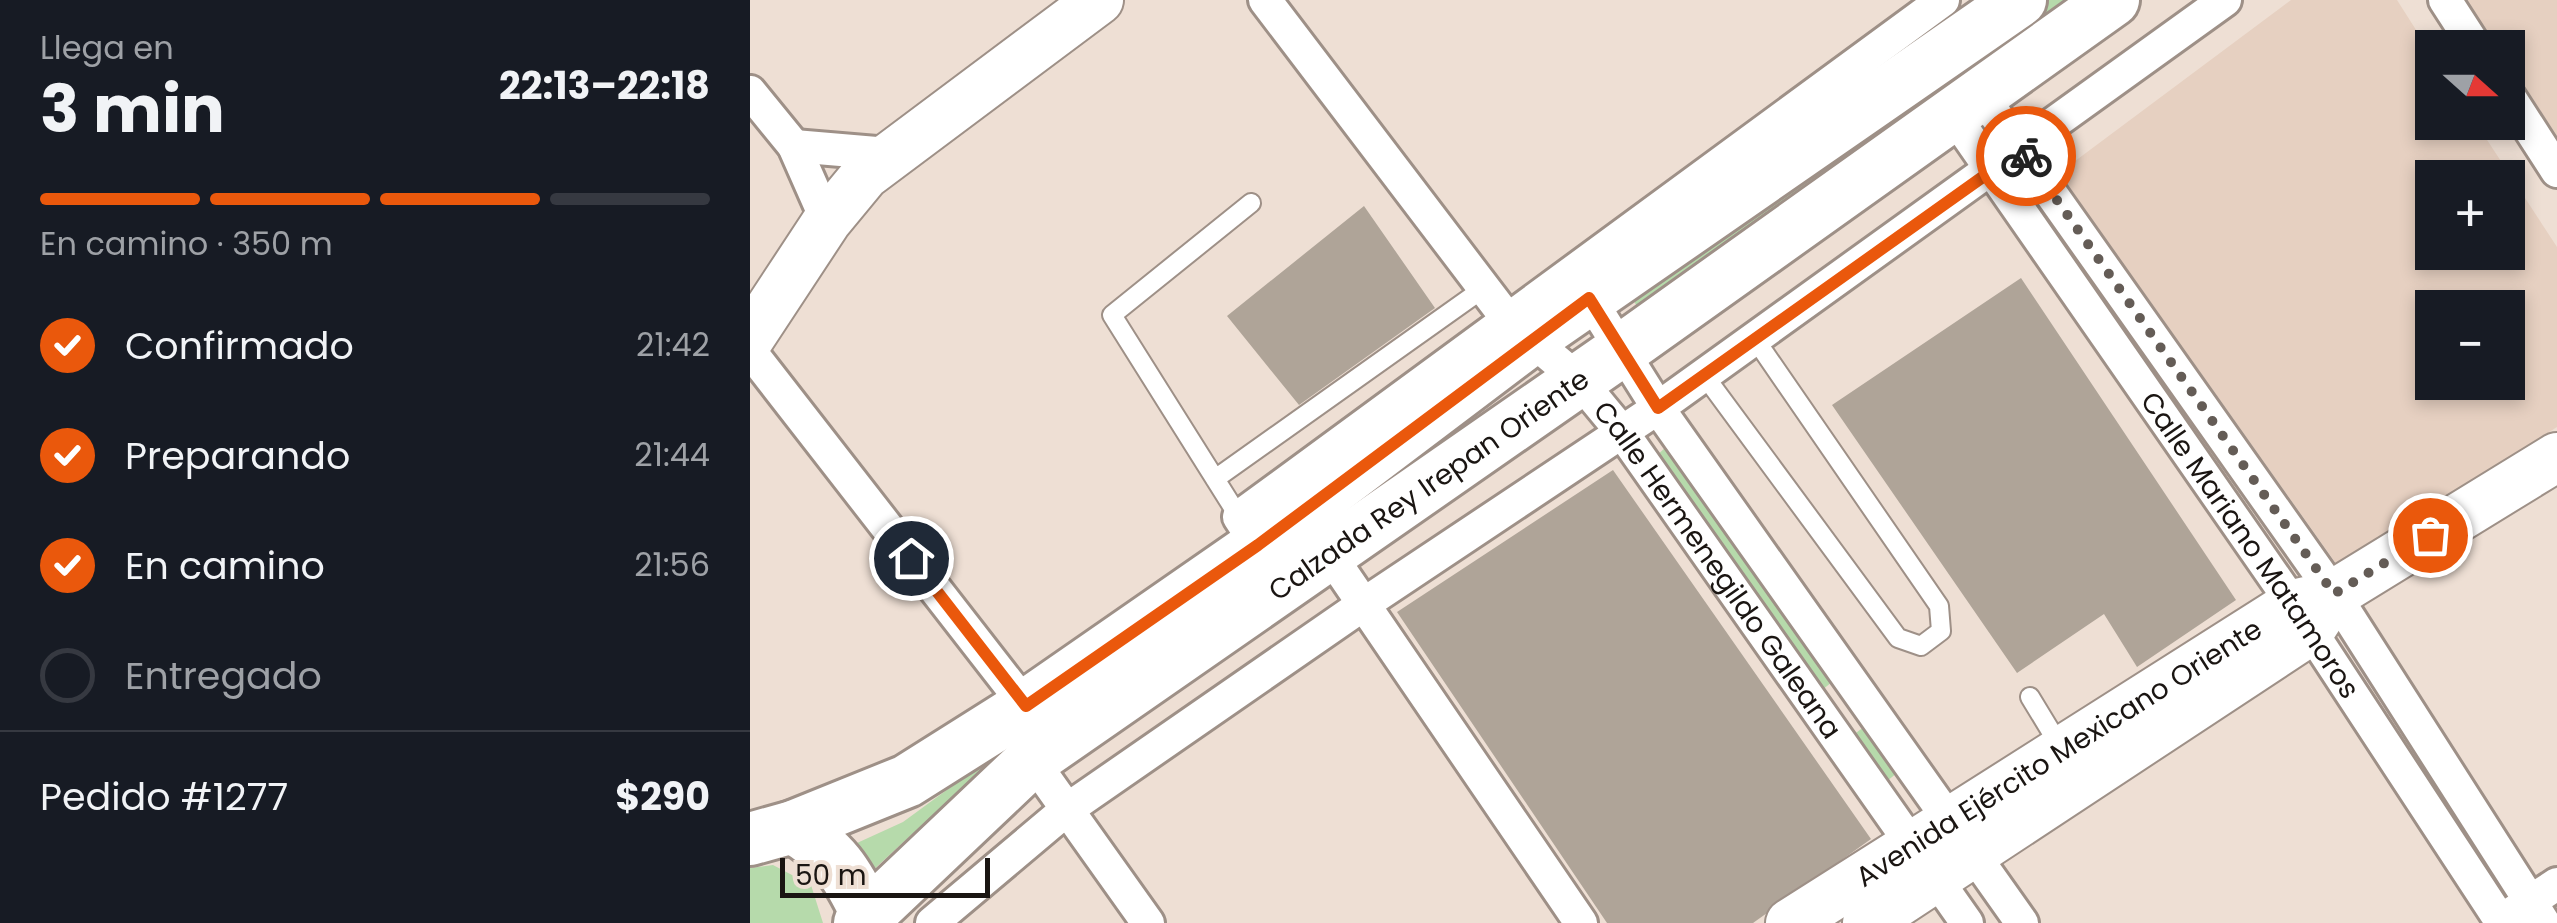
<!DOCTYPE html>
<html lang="es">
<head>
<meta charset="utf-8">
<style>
	:root { --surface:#171b24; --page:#20242c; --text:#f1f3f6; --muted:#9ea1a6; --line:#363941; --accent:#ea580c }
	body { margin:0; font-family:Poppins,sans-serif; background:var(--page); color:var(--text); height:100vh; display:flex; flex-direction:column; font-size:38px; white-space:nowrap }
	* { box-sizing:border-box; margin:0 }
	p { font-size:32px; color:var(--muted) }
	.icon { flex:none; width:55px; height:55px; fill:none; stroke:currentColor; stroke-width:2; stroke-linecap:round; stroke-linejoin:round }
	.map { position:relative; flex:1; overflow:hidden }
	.panel { display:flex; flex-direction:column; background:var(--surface); width:750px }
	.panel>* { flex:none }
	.needle { width:65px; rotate:111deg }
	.buttons { position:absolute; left:1665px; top:30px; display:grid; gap:20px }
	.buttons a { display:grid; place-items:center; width:110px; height:110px; border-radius:0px; background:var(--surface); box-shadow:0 5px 15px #0003; font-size:50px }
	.scale { position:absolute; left:30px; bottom:25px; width:210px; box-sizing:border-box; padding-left:10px; border:5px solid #1a1512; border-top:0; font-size:28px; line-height:35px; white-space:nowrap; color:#1a1512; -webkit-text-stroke:8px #eedfd4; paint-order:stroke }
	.pin { position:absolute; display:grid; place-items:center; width:85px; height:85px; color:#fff; margin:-42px; border:5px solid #fff; border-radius:50%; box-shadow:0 2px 10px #0007 }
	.courier { position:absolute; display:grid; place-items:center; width:100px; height:100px; margin:-50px; border:8px solid #ea580c; border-radius:50%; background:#fff; color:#222; box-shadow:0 2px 12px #0007 }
	.head em { font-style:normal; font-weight:700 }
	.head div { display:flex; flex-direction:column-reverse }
	.head { display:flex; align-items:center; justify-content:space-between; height:170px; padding:0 40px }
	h1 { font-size:65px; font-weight:700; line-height:75px }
	.bar { display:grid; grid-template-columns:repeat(4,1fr); gap:15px 10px; align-content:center; height:120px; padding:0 40px }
	.bar i { height:12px; border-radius:8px; background:var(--line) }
	.bar .current { background:var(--accent) }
	.bar p { grid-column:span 4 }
	.line { display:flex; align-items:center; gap:25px; padding:0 40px; border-top:2px solid var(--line) }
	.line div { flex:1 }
	ol { padding:0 40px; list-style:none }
	li { display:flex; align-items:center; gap:30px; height:110px }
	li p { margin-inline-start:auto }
	li .icon { padding:10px; border-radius:50%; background:var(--accent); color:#fff; stroke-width:4 }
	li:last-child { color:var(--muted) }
	li i { width:55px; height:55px; border:5px solid var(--line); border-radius:50% }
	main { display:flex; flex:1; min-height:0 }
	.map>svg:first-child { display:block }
	.built { fill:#e6d0c1; fill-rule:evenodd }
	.green { fill:#b6daab }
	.building { fill:#afa498 }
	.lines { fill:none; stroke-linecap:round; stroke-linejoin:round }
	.lane-casing { stroke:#9e9087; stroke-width:22 }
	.street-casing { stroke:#9e9087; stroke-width:38 }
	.secondary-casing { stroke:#9e9087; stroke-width:52 }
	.primary-casing { stroke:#9e9087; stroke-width:58 }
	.lane { stroke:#fff; stroke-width:18 }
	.street { stroke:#fff; stroke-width:32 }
	.secondary { stroke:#fff; stroke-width:48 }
	.primary { stroke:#fff; stroke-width:52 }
	.done { stroke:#645c56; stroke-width:10; stroke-dasharray:0 18 }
	.route { stroke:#ea580c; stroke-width:12 }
	.labels { text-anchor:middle; stroke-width:8; stroke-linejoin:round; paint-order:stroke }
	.street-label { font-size:28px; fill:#1a1512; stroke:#eedfd4 }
</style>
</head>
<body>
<main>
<section class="panel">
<div class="head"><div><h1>3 min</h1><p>Llega en</p></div><em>22:13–22:18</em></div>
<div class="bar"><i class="current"></i><i class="current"></i><i class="current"></i><i></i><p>En camino · 350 m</p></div>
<ol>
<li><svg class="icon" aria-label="check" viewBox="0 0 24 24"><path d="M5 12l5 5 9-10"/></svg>Confirmado<p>21:42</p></li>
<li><svg class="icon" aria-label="check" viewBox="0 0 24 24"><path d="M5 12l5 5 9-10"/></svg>Preparando<p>21:44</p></li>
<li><svg class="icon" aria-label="check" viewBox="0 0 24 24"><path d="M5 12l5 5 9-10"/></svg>En camino<p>21:56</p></li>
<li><i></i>Entregado</li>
</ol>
<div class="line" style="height:130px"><div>Pedido #1277</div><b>$290</b></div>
</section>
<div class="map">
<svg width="1807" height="923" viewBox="0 0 1807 923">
	<rect width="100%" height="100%" fill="#eedfd4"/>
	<!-- built -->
	<path class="built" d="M1541,0H1647L1682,55V122L1726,123L1807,247V427L1590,569L1309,173ZM1682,178H1758V252H1682ZM1682,308H1758V382H1682Z
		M1716,0H1807V136L1758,62V48L1748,47Z"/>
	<!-- green -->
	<path class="green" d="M1296,0H1334L892,314L878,292Z
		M916,447L1087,678L1072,690L904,458Z
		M287,724L294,739L161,835L120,873L107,843L153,822Z
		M1115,726L1148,772L1136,782L1102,736Z
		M23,865L61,885L73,923H0V868Z"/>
	<!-- building -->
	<path class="building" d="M614,206L685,308L549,405L477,316Z
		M1271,278L1486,600L1387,667L1354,614L1267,673L1082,405Z
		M863,470L1121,839L1003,923H857L647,612Z"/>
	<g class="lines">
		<!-- lane casing -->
		<g class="lane-casing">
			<path id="lane" d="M954,375L1148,638L1171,646L1191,631L1189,606L1005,339
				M465,479L734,288
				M489,517L362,315L501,203
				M1280,697L1311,748"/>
		</g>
		<!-- street casing -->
		<g class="street-casing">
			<g id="street">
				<path id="s1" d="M515,0L759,321L829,380L872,432L1217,923"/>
				<path d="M1695,0L1726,48"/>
				<path d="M0,92L44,146L77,221"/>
				<path d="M1230,93L1584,594L1794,923"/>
				<path d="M1758,95L1807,171"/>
				<path id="s2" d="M1202,113L1543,604L1752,923"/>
				<path d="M44,146L138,154"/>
				<path d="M839,298L908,408L1272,923"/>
				<path d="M0,351L276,706"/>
				<path d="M578,552L831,923"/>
				<path d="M517,560L489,517L1193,0"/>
				<path d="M282,760L398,923"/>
				<path d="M1761,914L1807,884"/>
				<path d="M182,923L315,811L614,604L908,408L1475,0"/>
			</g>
		</g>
		<!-- secondary casing -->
		<g class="secondary-casing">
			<g id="secondary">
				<path d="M0,338L77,221L115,175L349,0"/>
				<path id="s3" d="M1040,923L1543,604L1561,600"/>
				<path d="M1117,923L1560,631L1584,594L1807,457"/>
			</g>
		</g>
		<!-- primary casing -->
		<g class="primary-casing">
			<g id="primary">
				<path d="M43,827C84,852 97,872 117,914"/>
				<path d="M0,839L43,827L157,781L276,706L508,545L778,341L1270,0"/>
				<path id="s4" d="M110,923L282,760L872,350L1363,0"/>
			</g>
		</g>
		<!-- lane -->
		<use href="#lane" class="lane"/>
		<!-- street -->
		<use href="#street" class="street"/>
		<!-- secondary -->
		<use href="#secondary" class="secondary"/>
		<!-- primary -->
		<use href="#primary" class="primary"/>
	</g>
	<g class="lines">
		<!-- done -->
		<path class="done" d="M1276,156L1584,594L1680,535"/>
		<!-- route -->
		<path class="route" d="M161,558L276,706L508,545L839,298L908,408L1272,149L1276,156"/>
	</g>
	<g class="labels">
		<!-- street labels -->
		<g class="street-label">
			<text dy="10" stroke="none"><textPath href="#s4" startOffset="720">Calzada Rey Irepan Oriente</textPath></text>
			<text dy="10" stroke="none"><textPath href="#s2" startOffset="525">Calle Mariano Matamoros</textPath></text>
			<text dy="10" stroke="none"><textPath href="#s1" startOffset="730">Calle Hermenegildo Galeana</textPath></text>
			<text dy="10" stroke="none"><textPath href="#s3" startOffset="318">Avenida Ejército Mexicano Oriente</textPath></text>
		</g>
	</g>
</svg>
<div class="buttons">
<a><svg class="needle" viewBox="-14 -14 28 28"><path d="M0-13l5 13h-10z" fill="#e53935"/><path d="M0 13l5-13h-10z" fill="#9ea1a6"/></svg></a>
<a>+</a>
<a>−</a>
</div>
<div class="scale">50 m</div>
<div class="pin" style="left:1680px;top:535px;background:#ea580c"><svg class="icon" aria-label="bag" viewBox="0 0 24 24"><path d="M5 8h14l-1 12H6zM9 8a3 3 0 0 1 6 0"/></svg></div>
<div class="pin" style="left:161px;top:558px;background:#1f2937"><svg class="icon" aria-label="home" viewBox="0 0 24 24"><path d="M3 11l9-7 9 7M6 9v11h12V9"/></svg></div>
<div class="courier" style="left:1276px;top:156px"><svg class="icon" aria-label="bike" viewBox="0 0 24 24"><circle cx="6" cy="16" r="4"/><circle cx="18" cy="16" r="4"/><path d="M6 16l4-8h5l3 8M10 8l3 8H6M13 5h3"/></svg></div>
</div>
</main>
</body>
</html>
